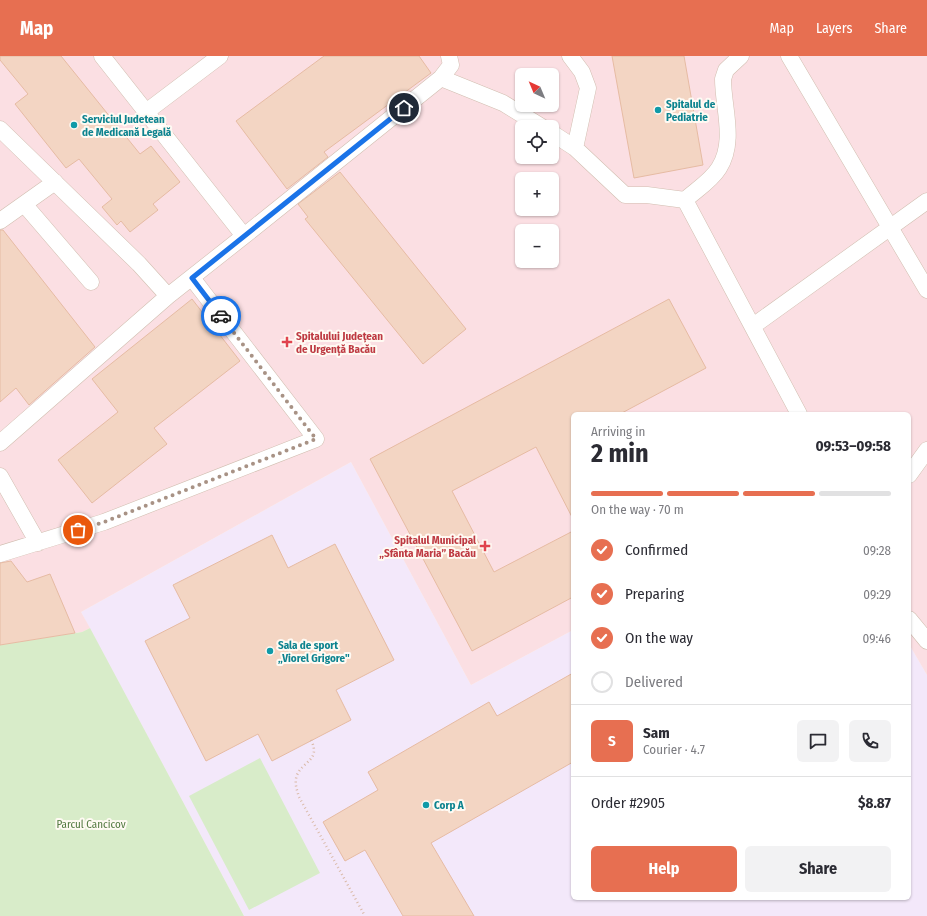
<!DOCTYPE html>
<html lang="en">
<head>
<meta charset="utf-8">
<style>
	:root { --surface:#fff; --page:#f2f2f3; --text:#2b2b33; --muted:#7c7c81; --line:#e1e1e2; --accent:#e76f51 }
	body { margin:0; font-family:"Fira Sans Condensed",sans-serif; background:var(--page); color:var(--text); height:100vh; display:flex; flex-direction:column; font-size:15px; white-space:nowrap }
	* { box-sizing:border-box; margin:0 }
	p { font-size:13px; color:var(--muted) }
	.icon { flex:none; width:22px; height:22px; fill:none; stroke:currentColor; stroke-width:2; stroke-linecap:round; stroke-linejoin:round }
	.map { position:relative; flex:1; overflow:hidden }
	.side { position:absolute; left:571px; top:356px; width:340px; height:488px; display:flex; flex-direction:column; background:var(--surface); border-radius:6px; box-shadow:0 1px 3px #0004 }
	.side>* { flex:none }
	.needle { width:26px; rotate:316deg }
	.buttons { position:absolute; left:515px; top:12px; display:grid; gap:8px }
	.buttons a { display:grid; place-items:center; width:44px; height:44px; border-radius:6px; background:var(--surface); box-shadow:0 1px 3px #0004; font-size:20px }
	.pin { position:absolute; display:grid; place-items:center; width:34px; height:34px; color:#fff; margin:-17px; border:2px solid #fff; border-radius:50%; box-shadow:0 1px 4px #0007 }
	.courier { position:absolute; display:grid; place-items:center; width:40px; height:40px; margin:-20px; border:3px solid #1a73e8; border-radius:50%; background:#fff; color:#222; box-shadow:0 1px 5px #0007 }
	.head em { font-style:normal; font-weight:700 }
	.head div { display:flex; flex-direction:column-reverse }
	.head { display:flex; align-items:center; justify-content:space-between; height:68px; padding:0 20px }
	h1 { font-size:26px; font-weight:700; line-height:30px }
	.bar { display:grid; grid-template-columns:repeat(4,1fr); gap:6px 4px; align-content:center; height:48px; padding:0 20px }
	.bar i { height:5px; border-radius:3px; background:var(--line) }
	.bar .current { background:var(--accent) }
	.bar p { grid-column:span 4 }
	.line { display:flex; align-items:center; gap:10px; padding:0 20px; border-top:1px solid var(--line) }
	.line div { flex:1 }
	.round { display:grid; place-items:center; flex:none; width:42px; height:42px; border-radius:6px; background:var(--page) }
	ol { padding:0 20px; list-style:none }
	li { display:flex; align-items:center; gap:12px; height:44px }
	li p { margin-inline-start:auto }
	li .icon { padding:4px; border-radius:50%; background:var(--accent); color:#fff; stroke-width:4 }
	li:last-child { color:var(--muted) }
	li i { width:22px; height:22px; border:2px solid var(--line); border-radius:50% }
	.button { display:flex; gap:8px; margin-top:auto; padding:8px 20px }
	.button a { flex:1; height:46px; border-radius:6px; background:var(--accent); color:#fff; font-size:16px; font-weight:700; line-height:46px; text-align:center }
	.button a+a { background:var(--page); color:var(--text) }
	header { display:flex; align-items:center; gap:24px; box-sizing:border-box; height:56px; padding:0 20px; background:var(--accent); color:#fff }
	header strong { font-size:19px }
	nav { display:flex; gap:22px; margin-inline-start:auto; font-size:14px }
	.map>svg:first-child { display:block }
	.education { fill:#f3e8fa }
	.medical { fill:#fbdfe3; fill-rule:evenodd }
	.green { fill:#d8ecc9 }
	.building { fill:#f3d5c3; stroke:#e6bba3 }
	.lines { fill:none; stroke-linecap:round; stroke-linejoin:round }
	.service-casing { stroke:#d1beb0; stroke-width:17 }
	.path { stroke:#d9b8a5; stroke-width:2.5; stroke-dasharray:1 3; stroke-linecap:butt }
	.service { stroke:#fff; stroke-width:16 }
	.done { stroke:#a89285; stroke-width:4; stroke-dasharray:0 7.2 }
	.route { stroke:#1a73e8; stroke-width:5 }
	.culture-dot { fill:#0f9aa8; stroke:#fffaf3; stroke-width:1.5 }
	.health-dot { fill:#e0444e; stroke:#fffaf3; stroke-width:1.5 }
	.labels { text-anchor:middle; stroke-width:4; stroke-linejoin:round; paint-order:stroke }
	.culture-label { font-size:11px; font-weight:bold; fill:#0d838f; stroke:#fffaf3; text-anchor:start }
	.health-label { font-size:11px; font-weight:bold; fill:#be3a42; stroke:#fffaf3; text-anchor:start }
	.park-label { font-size:11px; fill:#537a41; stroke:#fffaf3 }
</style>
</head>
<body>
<header>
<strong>Map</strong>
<nav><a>Map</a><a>Layers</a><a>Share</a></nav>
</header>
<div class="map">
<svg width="927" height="860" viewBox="0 0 927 860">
	<rect width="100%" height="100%" fill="#fdf6ec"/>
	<!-- education -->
	<path class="education" d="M351,406L471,629L573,574V842H909V588L927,619V860H244L81,556Z"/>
	<!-- medical -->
	<path class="medical" d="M0,0H927V619L909,588V358H573V574L471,629L351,406L81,556L90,572L82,576L0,589ZM522,19H552V49H522ZM522,71H552V101H522ZM522,123H552V153H522ZM522,175H552V205H522Z"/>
	<!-- green -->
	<path class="green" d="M90,572L244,860H0V589L82,576Z
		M260,702L320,817L249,854L189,740Z"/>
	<!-- building -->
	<path class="building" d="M0,0H61L140,98L151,90L180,126L153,148L158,154L130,176L121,165L117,169L102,151L112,143L79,103L66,112L15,48L28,38L0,4Z
		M324,0H419L431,17L324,96L328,101L287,133L236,65Z
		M612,0H684L703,109L634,122Z
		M340,116L466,273L423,308L305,163L308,161L298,148Z
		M0,174H3L95,291L29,349L16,332L0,346Z
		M192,243L240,305L154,372L167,388L92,447L58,404L118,356L92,323Z
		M669,243L706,312L620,358H573V463L536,391L452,435L494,516L573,475V541L472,595L370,403Z
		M272,479L288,512L335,488L394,604L336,634L351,664L272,705L258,678L206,705L145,585L190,562L173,529Z
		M11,505L27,526L50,518L75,577L0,589V507Z
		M573,617V706L431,787L474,860H403L365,794L345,805L323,766L378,734L368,716L489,646L497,660Z"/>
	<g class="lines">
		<!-- service casing -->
		<g class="service-casing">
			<path id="service" d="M570,0L582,16L588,32L575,92
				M789,0L927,234
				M441,22L503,47L542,71
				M146,56L220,0
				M0,73L139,208L168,240L244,180L102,0
				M552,77L575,92L625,139H647L685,144C696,134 711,125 719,112C736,85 723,52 723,23L726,14L741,0
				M685,144L799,358
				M24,148L91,226
				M0,165L55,126
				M244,180L441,22L451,9L449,0
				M753,270L927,145
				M0,387L168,240
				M909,419L927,394
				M0,420L38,487
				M0,498L104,466L316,383L192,222
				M909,563L927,585"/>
		</g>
		<!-- path -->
		<path class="path" d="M311,684C321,704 303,705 297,719C294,727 297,734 299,741L365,860"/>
		<!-- service -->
		<use href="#service" class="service"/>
	</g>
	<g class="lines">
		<!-- done -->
		<path class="done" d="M78,474L104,466L316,383L221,260"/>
		<!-- route -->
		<path class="route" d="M221,260L192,222L404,52"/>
	</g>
	<!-- markers -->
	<g class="culture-dot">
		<circle cx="658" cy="54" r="4"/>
		<circle cx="74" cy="69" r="4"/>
		<circle cx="270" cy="595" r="4"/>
		<circle cx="426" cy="749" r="4"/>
	</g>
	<g class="health-dot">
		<path d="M285 280h4v4h4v4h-4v4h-4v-4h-4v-4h4z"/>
		<path d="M483 484h4v4h4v4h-4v4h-4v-4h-4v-4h4z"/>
	</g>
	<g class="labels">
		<!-- culture labels -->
		<g class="culture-label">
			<text x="666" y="52">Spitalul de<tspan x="666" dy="13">Pediatrie</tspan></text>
			<text x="82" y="67">Serviciul Judetean<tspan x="82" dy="13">de Medicană Legală</tspan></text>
			<text x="278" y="593">Sala de sport<tspan x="278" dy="13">„Viorel Grigore"</tspan></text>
			<text x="434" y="753">Corp A</text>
		</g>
		<!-- health labels -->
		<g class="health-label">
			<text x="296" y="284">Spitalului Județean<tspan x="296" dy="13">de Urgență Bacău</tspan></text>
			<text x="476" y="488" text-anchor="end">Spitalul Municipal<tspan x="476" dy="13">„Sfânta Maria” Bacău</tspan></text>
		</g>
		<!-- park labels -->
		<g class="park-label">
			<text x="91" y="772">Parcul Cancicov</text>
		</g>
	</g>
</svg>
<div class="buttons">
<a><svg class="needle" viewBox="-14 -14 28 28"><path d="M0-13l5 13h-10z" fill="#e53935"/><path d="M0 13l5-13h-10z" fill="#7c7c81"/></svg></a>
<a><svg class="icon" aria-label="locate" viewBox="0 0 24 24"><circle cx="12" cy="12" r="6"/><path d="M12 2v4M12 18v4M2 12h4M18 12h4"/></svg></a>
<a>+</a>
<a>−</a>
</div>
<div class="pin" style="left:78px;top:474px;background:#ea580c"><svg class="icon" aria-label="bag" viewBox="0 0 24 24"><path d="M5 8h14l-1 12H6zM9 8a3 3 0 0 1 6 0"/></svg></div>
<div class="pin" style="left:404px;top:52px;background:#1f2937"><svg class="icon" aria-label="home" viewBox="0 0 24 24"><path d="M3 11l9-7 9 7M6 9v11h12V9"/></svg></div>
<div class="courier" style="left:221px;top:260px"><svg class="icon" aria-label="car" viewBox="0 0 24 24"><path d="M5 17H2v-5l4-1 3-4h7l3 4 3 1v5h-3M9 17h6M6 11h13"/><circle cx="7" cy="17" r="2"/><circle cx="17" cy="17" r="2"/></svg></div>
<section class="side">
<div class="head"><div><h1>2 min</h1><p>Arriving in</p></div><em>09:53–09:58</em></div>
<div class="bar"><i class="current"></i><i class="current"></i><i class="current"></i><i></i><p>On the way · 70 m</p></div>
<ol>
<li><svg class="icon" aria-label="check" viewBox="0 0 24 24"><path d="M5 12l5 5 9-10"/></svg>Confirmed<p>09:28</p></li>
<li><svg class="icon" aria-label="check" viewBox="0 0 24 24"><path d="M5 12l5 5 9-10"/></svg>Preparing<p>09:29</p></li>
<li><svg class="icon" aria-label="check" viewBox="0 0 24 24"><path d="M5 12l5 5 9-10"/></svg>On the way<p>09:46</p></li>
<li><i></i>Delivered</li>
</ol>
<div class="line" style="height:72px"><b class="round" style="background:var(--accent);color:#fff">S</b><div><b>Sam</b><p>Courier · 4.7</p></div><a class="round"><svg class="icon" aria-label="chat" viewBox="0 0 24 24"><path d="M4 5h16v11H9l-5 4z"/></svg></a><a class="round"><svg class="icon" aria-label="phone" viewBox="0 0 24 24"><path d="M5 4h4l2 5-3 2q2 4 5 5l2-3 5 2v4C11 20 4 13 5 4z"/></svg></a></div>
<div class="line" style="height:52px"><div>Order #2905</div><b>$8.87</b></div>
<div class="button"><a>Help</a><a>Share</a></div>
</section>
</div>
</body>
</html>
